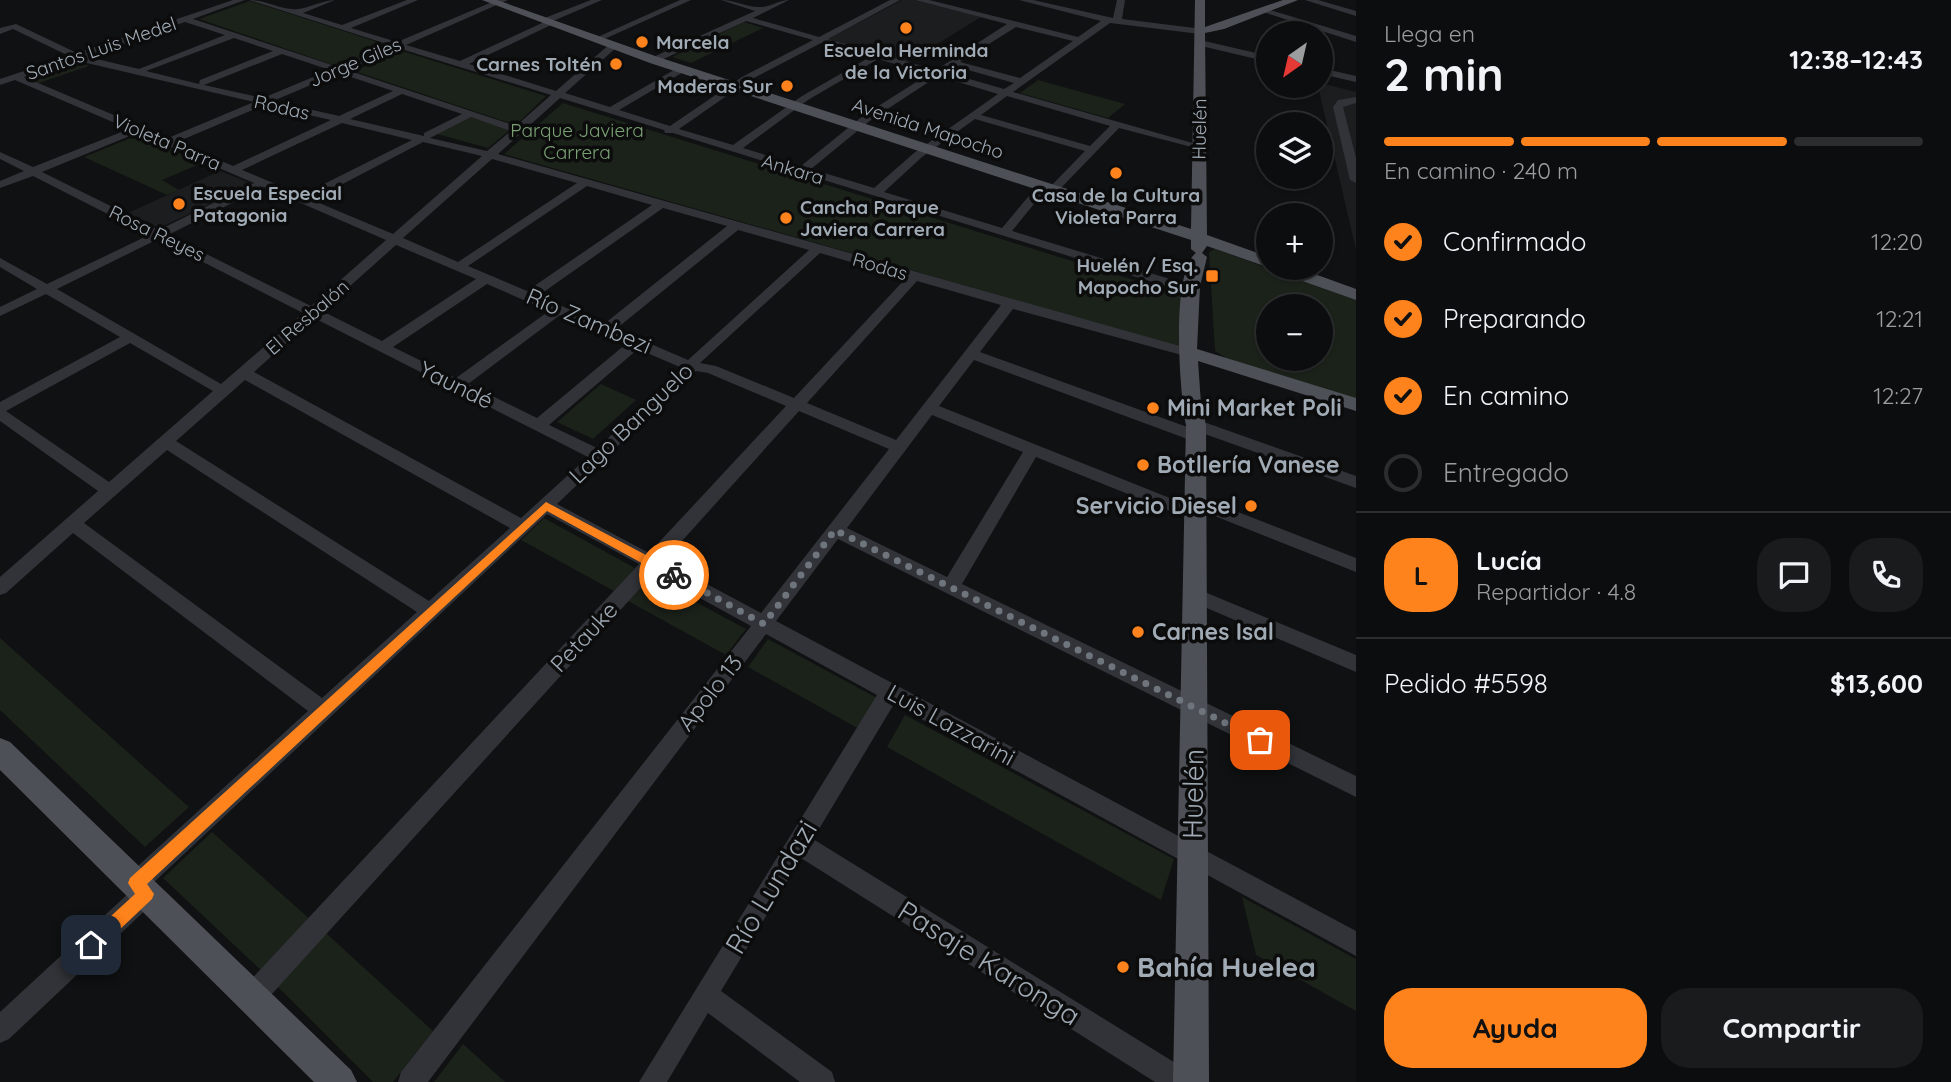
<!DOCTYPE html>
<html lang="es">
<head>
<meta charset="utf-8">
<style>
	:root { --surface:#0c0d0e; --page:#1a1b1c; --text:#f1f3f6; --muted:#9a9c9e; --line:#2c2d2e; --accent:#ff831c }
	body { margin:0; font-family:Quicksand,sans-serif; background:var(--page); color:var(--text); height:100vh; display:flex; flex-direction:column; font-size:26px; white-space:nowrap }
	* { box-sizing:border-box; margin:0 }
	p { font-size:23px; color:var(--muted) }
	.icon { flex:none; width:38px; height:38px; fill:none; stroke:currentColor; stroke-width:2; stroke-linecap:round; stroke-linejoin:round }
	.map { position:relative; flex:1; overflow:hidden }
	.details { display:flex; flex-direction:column; background:var(--surface); width:595px }
	.details>* { flex:none }
	.needle { width:46px; rotate:214deg }
	.tools { position:absolute; left:1256px; top:21px; display:grid; gap:14px }
	.tools a { display:grid; place-items:center; width:77px; height:77px; border-radius:50%; background:var(--surface); box-shadow:0 2px 5px #0004,0 0 0 2px var(--line); font-size:35px }
	.pin { position:absolute; display:grid; place-items:center; width:60px; height:60px; color:#fff; margin:-30px; border-radius:14px; box-shadow:0 4px 10px #0006 }
	.courier { position:absolute; display:grid; place-items:center; width:70px; height:70px; margin:-35px; border:5px solid #ff831c; border-radius:50%; background:#fff; color:#222; box-shadow:0 2px 9px #0007 }
	.summary em { font-style:normal; font-weight:800 }
	.summary div { display:flex; flex-direction:column-reverse }
	.summary { display:flex; align-items:center; justify-content:space-between; height:119px; padding:0 28px }
	h1 { font-size:46px; font-weight:800; line-height:52px }
	.bar { display:grid; grid-template-columns:repeat(4,1fr); gap:10px 7px; align-content:center; height:84px; padding:0 28px }
	.bar i { height:9px; border-radius:5px; background:var(--line) }
	.bar .selected { background:var(--accent) }
	.bar p { grid-column:span 4 }
	.line { display:flex; align-items:center; gap:18px; padding:0 28px; border-top:2px solid var(--line) }
	.line div { flex:1 }
	.round { display:grid; place-items:center; flex:none; width:74px; height:74px; border-radius:28px; background:var(--page) }
	ol { padding:0 28px; list-style:none }
	li { display:flex; align-items:center; gap:21px; height:77px }
	li p { margin-inline-start:auto }
	li .icon { padding:7px; border-radius:50%; background:var(--accent); color:#111; stroke-width:4 }
	li:last-child { color:var(--muted) }
	li i { width:38px; height:38px; border:4px solid var(--line); border-radius:50% }
	.action { display:flex; gap:14px; margin-top:auto; padding:14px 28px }
	.action a { flex:1; height:80px; border-radius:28px; background:var(--accent); color:#111; font-size:28px; font-weight:800; line-height:80px; text-align:center }
	.action a+a { background:var(--page); color:var(--text) }
	main { display:flex; flex:1; min-height:0 }
	.map>svg:first-child { display:block }
	.built { fill:#1c1d1f }
	.green { fill:#1b221a; fill-rule:evenodd }
	.lines { fill:none; stroke-linecap:round; stroke-linejoin:round }
	.minor { fill:#313338; fill-rule:evenodd }
	.major { fill:#4d5157; fill-rule:evenodd }
	.route { fill:#ff831c }
	.done { stroke:#6e757c; stroke-width:7; stroke-dasharray:0 12.6 }
	.poi-dot { fill:#ff831c; stroke:#0c0c0d; stroke-width:2.5 }
	.labels { text-anchor:middle; stroke-width:7; stroke-linejoin:round; paint-order:stroke }
	.far-poi-label { font-size:19px; font-weight:bold; fill:#a0abb5; stroke:#0c0c0d; text-anchor:start }
	.far-street-label { font-size:19px; fill:#a0abb5; stroke:#0c0c0d }
	.far-park-label { font-size:19px; fill:#7ba275; stroke:#0c0c0d }
	.street-label { font-size:23px; fill:#a0abb5; stroke:#0c0c0d }
	.poi-label { font-size:23px; font-weight:bold; fill:#a0abb5; stroke:#0c0c0d; text-anchor:start }
	.near-street-label { font-size:28px; fill:#a0abb5; stroke:#0c0c0d }
	.near-poi-label { font-size:28px; font-weight:bold; fill:#a0abb5; stroke:#0c0c0d; text-anchor:start }
</style>
</head>
<body>
<main>
<div class="map">
<svg width="1356" height="1082" viewBox="0 0 1356 1082">
	<rect width="100%" height="100%" fill="#101112"/>
	<!-- built -->
	<path class="built" d="M902,0H914L981,17L908,62L828,39Z
		M1321,83L1356,92V250L1318,86Z
		M220,171L253,184L159,228L128,213Z"/>
	<!-- green -->
	<path class="green" d="M250,1L390,46L339,67L199,19Z
		M744,22L763,28L691,63L672,57Z
		M402,51L546,96L516,125L354,71Z
		M76,60L89,66L39,83L26,77Z
		M1038,80L1125,104L1108,118L1020,93Z
		M563,103L1188,297L1184,348L504,154Z
		M471,117L511,129L488,148L437,134Z
		M138,135L202,163L162,180L179,190L167,195L84,157Z
		M1215,249L1356,300V401L1226,358L1215,351L1209,252ZM1269,306H1321V359H1269Z
		M601,384L636,400L593,439L557,422Z
		M544,518L635,568L614,591L521,540Z
		M649,577L746,629L726,655L628,601Z
		M0,638L189,807L145,847L0,710Z
		M768,639L879,699L861,730L748,667Z
		M905,715L1174,859L1161,900L887,747Z
		M212,832L312,921L264,973L163,878Z
		M1242,897L1356,959V1011L1256,955Z
		M326,933L433,1031L393,1082H373L277,986Z
		M463,1044L505,1082H434Z"/>
	<g class="lines">
		<!-- minor -->
		<path class="minor" d="M233,0H245L193,19L338,67L390,45L249,0C265,0 277,8 292,9C305,11 321,0 335,0L303,13L342,25L407,0H418L351,28L397,42L497,0H508L406,45L460,61L542,23V19L591,0H602L553,21V24L469,64L556,91L611,43H617V47L565,93L610,107L679,67H685V71L619,110L670,126L742,77L813,40L746,21L657,62H651V58L755,11L721,0C735,0 748,8 761,7C771,7 779,0 789,0L753,18L819,37L890,0H900L828,39L936,70L1007,24L915,0H929L1078,37L1101,21L1019,0H1033L1113,18L1117,0H1125L1122,19L1203,29L1200,34L1110,23L1013,92L1203,146V150L1119,128L1058,191L1054,192L1048,189L1050,187L1085,151L975,119L922,157L884,192L1002,228L1039,184H1047V188L1012,231L1196,287V293L1191,294L673,133H665L664,130L560,98L498,154L1194,350L1196,353L1189,357L1013,309L980,352L1190,428L1188,425L1191,421H1201L1356,476V488L1202,433L1204,436L1202,440H1190L974,360L939,406L1190,506L1188,502L1190,498H1202L1356,558V572L1202,511L1205,515L1202,519H1190L1036,457L962,584L1356,776V797L838,539L776,621L1356,931V956L894,704L813,839L1190,1072L1193,1082H1155L801,858L721,991L832,1072L835,1082H800L708,1013L667,1082H639L877,695L766,634L428,1082H398L401,1072L751,626L654,573L261,1006L252,1010L243,1006L239,997L243,988L639,564L547,514L152,884L158,894L154,902L9,1039L0,1043V1012L130,892L124,883L128,875L308,711L73,533L6,593L0,595V577L98,491L0,421V402L120,337L46,294L0,316V307L37,289L0,267V258L47,284L149,235L33,176L0,188V181L24,171L0,159V152L33,167L129,129L15,80L0,85V79L69,56L13,29L0,34V28L16,24L77,53ZM185,22L225,35L139,69L88,57ZM1016,27L1073,41L1020,78L960,62ZM234,38L273,51L200,80L199,84L146,71ZM821,43L870,57L802,96L733,145L679,129L748,81ZM398,48L551,95L516,126L347,70ZM282,54L330,70L263,98L204,85ZM878,59L929,74L864,115L801,166L743,148L808,100ZM74,60L254,102L168,138L24,77ZM954,66L1014,83L1004,89L945,72ZM339,73L393,91L339,116L273,101ZM938,76L998,94L914,153L874,188L811,169L872,119ZM402,94L462,114L424,133V136L350,119ZM1007,96L1110,126L1090,146L981,115ZM264,105L331,120L233,166L177,142ZM471,117L511,131L487,151L430,138ZM342,123L412,140L302,195L242,170ZM137,133L254,183L159,230L42,172ZM423,142L482,156L393,234L312,200ZM492,159L577,183L458,262L403,238ZM587,186L652,205L527,291L468,266ZM264,187L386,240L311,306L168,235ZM663,208L727,226L604,324L538,296ZM738,230L809,250L688,360L616,329ZM158,239L303,313L221,384L57,289ZM396,245L476,279L382,341L322,311ZM820,253L906,278L794,398L716,366L700,363ZM917,281L1001,305L896,440L807,403ZM487,284L549,311L456,378L393,347ZM560,315L626,344L537,418L468,384ZM314,318L588,457L521,518L254,372ZM130,343L213,391L109,482L6,411ZM638,349L682,368V371L597,448L549,425ZM696,371L708,373L786,406L649,553L557,504ZM245,380L510,528L429,601L176,441ZM799,411L889,449L761,613L664,561ZM932,415L1023,452L947,577L847,528ZM167,450L417,612L322,698L84,523Z
			M680,0H691L600,41L593,39Z
			M1305,0H1318L1356,11V16Z
			M1263,8L1356,36V42L1263,12Z
			M1200,40L1269,56V62L1197,45V41Z
			M1321,68L1356,76V82L1321,74Z
			M1356,97V103L1343,107L1356,158V183L1350,180L1333,107L1338,100Z
			M1195,588L1356,655V672L1188,600L1186,595L1188,590Z"/>
		<!-- major -->
		<path class="major" d="M482,0H497L658,57L1191,229L1195,0H1205V27L1283,0H1298L1224,29L1205,33L1207,235L1269,257L1270,268L1207,246L1202,253L1207,257L1200,286L1197,349L1356,398V411L1198,361L1201,404L1206,425L1209,1082H1173L1186,425C1180,394 1170,273 1196,253L1191,249V240L650,63Z
			M1275,268H1298L1356,289V300L1277,272Z
			M0,738L10,742L351,1070L357,1082H314L0,770Z"/>
	</g>
	<!-- route -->
	<path class="route" d="M546,502L678,572V578H669L547,511L147,884L154,894L152,899L97,951L91,953L86,951L83,945L86,939L135,894L128,883L130,878Z"/>
	<g class="lines">
		<!-- done -->
		<path class="done" d="M674,575L764,624L835,530L1260,740"/>
	</g>
	<!-- markers -->
	<g class="poi-dot">
		<circle cx="906" cy="28" r="7"/>
		<circle cx="642" cy="42" r="7"/>
		<circle cx="616" cy="64" r="7"/>
		<circle cx="787" cy="86" r="7"/>
		<circle cx="1116" cy="173" r="7"/>
		<circle cx="179" cy="204" r="7"/>
		<circle cx="786" cy="218" r="7"/>
		<rect x="1205" y="269" width="14" height="14" rx="3.5"/>
		<circle cx="1153" cy="408" r="7"/>
		<circle cx="1143" cy="465" r="7"/>
		<circle cx="1251" cy="506" r="7"/>
		<circle cx="1138" cy="632" r="7"/>
		<circle cx="1123" cy="967" r="7"/>
	</g>
	<g class="labels">
		<!-- far-poi labels -->
		<g class="far-poi-label">
			<text x="656" y="49">Marcela</text>
			<text x="906" y="57" text-anchor="middle">Escuela Herminda<tspan x="906" dy="22">de la Victoria</tspan></text>
			<text x="602" y="71" text-anchor="end">Carnes Toltén</text>
			<text x="773" y="93" text-anchor="end">Maderas Sur</text>
			<text x="193" y="200">Escuela Especial<tspan x="193" dy="22">Patagonia</tspan></text>
			<text x="1116" y="202" text-anchor="middle">Casa de la Cultura<tspan x="1116" dy="22">Violeta Parra</tspan></text>
			<text x="800" y="214">Cancha Parque<tspan x="800" dy="22">Javiera Carrera</tspan></text>
			<text x="1198" y="272" text-anchor="end">Huelén / Esq.<tspan x="1198" dy="22">Mapocho Sur</tspan></text>
		</g>
		<!-- far-street labels -->
		<g class="far-street-label">
			<text transform="translate(101 48) rotate(-19)" y="7">Santos Luis Medel</text>
			<text transform="translate(355 62) rotate(-23)" y="7">Jorge Giles</text>
			<text transform="translate(282 107) rotate(13)" y="7">Rodas</text>
			<text transform="translate(928 128) rotate(18)" y="7">Avenida Mapocho</text>
			<text transform="translate(1199 129) rotate(-89)" y="7">Huelén</text>
			<text transform="translate(167 142) rotate(23)" y="7">Violeta Parra</text>
			<text transform="translate(793 169) rotate(17)" y="7">Ankara</text>
			<text transform="translate(157 233) rotate(26)" y="7">Rosa Reyes</text>
			<text transform="translate(880 266) rotate(16)" y="7">Rodas</text>
			<text transform="translate(307 317) rotate(-41)" y="7">El Resbalón</text>
		</g>
		<!-- far-park labels -->
		<g class="far-park-label">
			<text x="577" y="137">Parque Javiera<tspan x="577" dy="22">Carrera</tspan></text>
		</g>
		<!-- street labels -->
		<g class="street-label">
			<text transform="translate(589 321) rotate(23)" y="8">Río Zambezi</text>
			<text transform="translate(456 385) rotate(26)" y="8">Yaundé</text>
			<text transform="translate(631 423) rotate(-44)" y="8">Lago Banguelo</text>
			<text transform="translate(584 637) rotate(-47)" y="8">Petauke</text>
			<text transform="translate(710 693) rotate(-52)" y="8">Apolo 13</text>
			<text transform="translate(951 725) rotate(29)" y="8">Luis Lazzarini</text>
		</g>
		<!-- poi labels -->
		<g class="poi-label">
			<text x="1167" y="416">Mini Market Poli</text>
			<text x="1157" y="473">Botllería Vanese</text>
			<text x="1237" y="514" text-anchor="end">Servicio Diesel</text>
			<text x="1152" y="640">Carnes Isal</text>
		</g>
		<!-- near-street labels -->
		<g class="near-street-label">
			<text transform="translate(1193 794) rotate(-89)" y="10">Huelén</text>
			<text transform="translate(771 887) rotate(-59)" y="10">Río Lundazi</text>
			<text transform="translate(989 963) rotate(32)" y="10">Pasaje Karonga</text>
		</g>
		<!-- near-poi labels -->
		<g class="near-poi-label">
			<text x="1137" y="977">Bahía Huelea</text>
		</g>
	</g>
</svg>
<div class="tools">
<a><svg class="needle" viewBox="-14 -14 28 28"><path d="M0-13l5 13h-10z" fill="#e53935"/><path d="M0 13l5-13h-10z" fill="#9a9c9e"/></svg></a>
<a><svg class="icon" aria-label="layers" viewBox="0 0 24 24"><path d="M12 4l9 5-9 5-9-5zM3 14l9 5 9-5"/></svg></a>
<a>+</a>
<a>−</a>
</div>
<div class="pin" style="left:1260px;top:740px;background:#ea580c"><svg class="icon" aria-label="bag" viewBox="0 0 24 24"><path d="M5 8h14l-1 12H6zM9 8a3 3 0 0 1 6 0"/></svg></div>
<div class="pin" style="left:91px;top:945px;background:#1f2937"><svg class="icon" aria-label="home" viewBox="0 0 24 24"><path d="M3 11l9-7 9 7M6 9v11h12V9"/></svg></div>
<div class="courier" style="left:674px;top:575px"><svg class="icon" aria-label="bike" viewBox="0 0 24 24"><circle cx="6" cy="16" r="4"/><circle cx="18" cy="16" r="4"/><path d="M6 16l4-8h5l3 8M10 8l3 8H6M13 5h3"/></svg></div>
</div>
<section class="details">
<div class="summary"><div><h1>2 min</h1><p>Llega en</p></div><em>12:38–12:43</em></div>
<div class="bar"><i class="selected"></i><i class="selected"></i><i class="selected"></i><i></i><p>En camino · 240 m</p></div>
<ol>
<li><svg class="icon" aria-label="check" viewBox="0 0 24 24"><path d="M5 12l5 5 9-10"/></svg>Confirmado<p>12:20</p></li>
<li><svg class="icon" aria-label="check" viewBox="0 0 24 24"><path d="M5 12l5 5 9-10"/></svg>Preparando<p>12:21</p></li>
<li><svg class="icon" aria-label="check" viewBox="0 0 24 24"><path d="M5 12l5 5 9-10"/></svg>En camino<p>12:27</p></li>
<li><i></i>Entregado</li>
</ol>
<div class="line" style="height:126px"><b class="round" style="background:var(--accent);color:#111">L</b><div><b>Lucía</b><p>Repartidor · 4.8</p></div><a class="round"><svg class="icon" aria-label="chat" viewBox="0 0 24 24"><path d="M4 5h16v11H9l-5 4z"/></svg></a><a class="round"><svg class="icon" aria-label="phone" viewBox="0 0 24 24"><path d="M5 4h4l2 5-3 2q2 4 5 5l2-3 5 2v4C11 20 4 13 5 4z"/></svg></a></div>
<div class="line" style="height:91px"><div>Pedido #5598</div><b>$13,600</b></div>
<div class="action"><a>Ayuda</a><a>Compartir</a></div>
</section>
</main>
</body>
</html>
